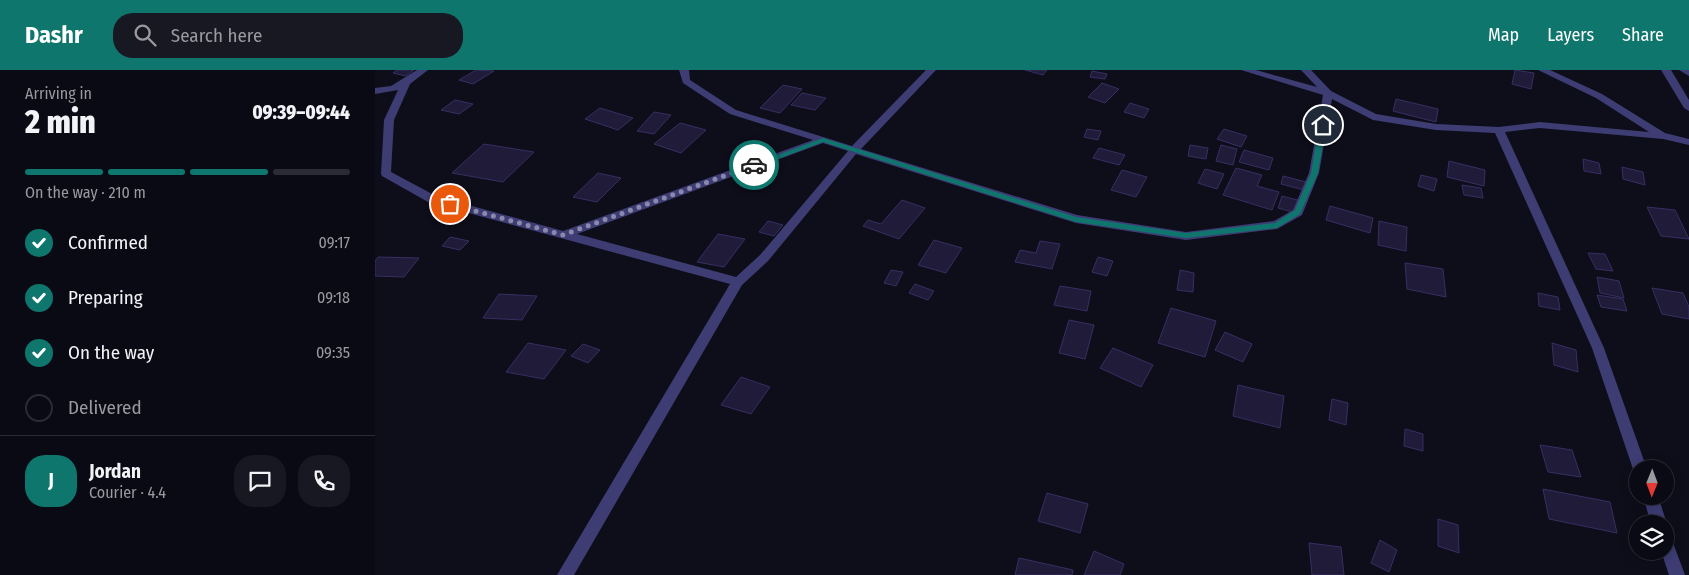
<!DOCTYPE html>
<html lang="en">
<head>
<meta charset="utf-8">
<style>
	:root { --surface:#0a0a14; --page:#181822; --text:#f1f3f6; --muted:#999aa0; --line:#2a2b34; --accent:#0f766e }
	body { margin:0; font-family:"Fira Sans Condensed",sans-serif; background:var(--page); color:var(--text); height:100vh; display:flex; flex-direction:column; font-size:19px; white-space:nowrap }
	* { box-sizing:border-box; margin:0 }
	p { font-size:16px; color:var(--muted) }
	.icon { flex:none; width:28px; height:28px; fill:none; stroke:currentColor; stroke-width:2; stroke-linecap:round; stroke-linejoin:round }
	.map { position:relative; flex:1; overflow:hidden }
	.drawer { display:flex; flex-direction:column; background:var(--surface); width:375px }
	.drawer>* { flex:none }
	.needle { width:32px; rotate:181deg }
	.buttons { position:absolute; left:1254px; top:390px; display:grid; gap:10px }
	.buttons a { display:grid; place-items:center; width:45px; height:45px; border-radius:50%; background:var(--surface); box-shadow:0 2px 12px #0003,0 0 0 1px var(--line); font-size:25px }
	.pin { position:absolute; display:grid; place-items:center; width:42px; height:42px; color:#fff; margin:-21px; border:2px solid #fff; border-radius:50%; box-shadow:0 1px 5px #0007 }
	.courier { position:absolute; display:grid; place-items:center; width:50px; height:50px; margin:-25px; border:4px solid #0f766e; border-radius:50%; background:#fff; color:#222; box-shadow:0 1px 6px #0007 }
	.head em { font-style:normal; font-weight:800 }
	.head div { display:flex; flex-direction:column-reverse }
	.head { display:flex; align-items:center; justify-content:space-between; height:85px; padding:0 25px }
	h1 { font-size:32px; font-weight:800; line-height:38px }
	.bar { display:grid; grid-template-columns:repeat(4,1fr); gap:8px 5px; align-content:center; height:60px; padding:0 25px }
	.bar i { height:6px; border-radius:4px; background:var(--line) }
	.bar .current { background:var(--accent) }
	.bar p { grid-column:span 4 }
	.line { display:flex; align-items:center; gap:12px; padding:0 25px; border-top:1px solid var(--line) }
	.line div { flex:1 }
	.round { display:grid; place-items:center; flex:none; width:52px; height:52px; border-radius:20px; background:var(--page) }
	ol { padding:0 25px; list-style:none }
	li { display:flex; align-items:center; gap:15px; height:55px }
	li p { margin-inline-start:auto }
	li .icon { padding:5px; border-radius:50%; background:var(--accent); color:#fff; stroke-width:4 }
	li:last-child { color:var(--muted) }
	li i { width:28px; height:28px; border:2px solid var(--line); border-radius:50% }
	header { display:flex; align-items:center; gap:30px; box-sizing:border-box; height:70px; padding:0 25px; background:var(--accent); color:#fff }
	header strong { font-size:24px }
	nav { display:flex; gap:28px; margin-inline-start:auto; font-size:18px }
	.search { width:350px; height:45px; background:var(--page); display:flex; align-items:center; gap:12px; box-sizing:border-box; padding:0 18px; border-radius:20px; color:var(--muted); font-size:19px }
	main { display:flex; flex:1; min-height:0 }
	.map>svg:first-child { display:block }
	.building { fill:#1f1b39; stroke:#372f63 }
	.lines { fill:none; stroke-linecap:round; stroke-linejoin:round }
	.street { fill:#3d3d74; fill-rule:evenodd }
	.route { fill:#0f766e }
	.done { stroke:#8b89ab; stroke-width:5; stroke-dasharray:0 9 }
</style>
</head>
<body>
<header>
<strong>Dashr</strong>
<div class="search"><svg class="icon" aria-label="search" viewBox="0 0 24 24"><circle cx="10" cy="10" r="6"/><path d="M15 15l6 6"/></svg>Search here</div>
<nav><a>Map</a><a>Layers</a><a>Share</a></nav>
</header>
<main>
<section class="drawer">
<div class="head"><div><h1>2 min</h1><p>Arriving in</p></div><em>09:39–09:44</em></div>
<div class="bar"><i class="current"></i><i class="current"></i><i class="current"></i><i></i><p>On the way · 210 m</p></div>
<ol>
<li><svg class="icon" aria-label="check" viewBox="0 0 24 24"><path d="M5 12l5 5 9-10"/></svg>Confirmed<p>09:17</p></li>
<li><svg class="icon" aria-label="check" viewBox="0 0 24 24"><path d="M5 12l5 5 9-10"/></svg>Preparing<p>09:18</p></li>
<li><svg class="icon" aria-label="check" viewBox="0 0 24 24"><path d="M5 12l5 5 9-10"/></svg>On the way<p>09:35</p></li>
<li><i></i>Delivered</li>
</ol>
<div class="line" style="height:90px"><b class="round" style="background:var(--accent);color:#fff">J</b><div><b>Jordan</b><p>Courier · 4.4</p></div><a class="round"><svg class="icon" aria-label="chat" viewBox="0 0 24 24"><path d="M4 5h16v11H9l-5 4z"/></svg></a><a class="round"><svg class="icon" aria-label="phone" viewBox="0 0 24 24"><path d="M5 4h4l2 5-3 2q2 4 5 5l2-3 5 2v4C11 20 4 13 5 4z"/></svg></a></div>
</section>
<div class="map">
<svg width="1314" height="505" viewBox="0 0 1314 505">
	<rect width="100%" height="100%" fill="#0e0d1a"/>
	<!-- building -->
	<path class="building" d="M22,0H39L31,6L18,3Z
		M101,0L119,1L98,14L84,10Z
		M650,0H672L668,5Z
		M1140,0L1159,3L1156,19L1137,14Z
		M717,1L732,4L730,9L715,7Z
		M727,13L744,19L730,33L713,27Z
		M408,15L427,19L405,43L385,38Z
		M427,23L451,28L440,40L416,35Z
		M1021,29L1063,39L1061,52L1018,41Z
		M80,30L98,34L84,44L66,40Z
		M755,33L774,39L769,48L749,42Z
		M225,38L258,48L243,60L210,49Z
		M279,42L296,45L279,64L262,61Z
		M305,53L331,60L306,83L279,74Z
		M712,59L726,61L723,70L709,67Z
		M849,59L872,66L866,77L842,69Z
		M109,74L159,82L128,112L77,103Z
		M815,75L833,78L831,89L813,86Z
		M846,75L862,79L858,95L841,91Z
		M724,78L750,85L744,95L718,88Z
		M869,80L898,88L894,100L864,92Z
		M1208,89L1224,93L1226,104L1209,101Z
		M1074,91L1110,100L1109,116L1072,107Z
		M1247,97L1268,102L1270,115L1248,109Z
		M861,98L887,105L882,116L904,122L897,140L848,125Z
		M830,99L849,104L842,119L823,113Z
		M747,100L772,107L761,127L736,120Z
		M223,103L246,108L222,132L198,127Z
		M1046,105L1062,109L1059,121L1043,116Z
		M908,106L935,113L933,121L906,114Z
		M1087,115L1106,118L1108,128L1089,125Z
		M907,126L926,131L921,143L903,138Z
		M527,130L550,138L524,169L488,156L493,150L506,154Z
		M955,136L998,148L995,163L951,150Z
		M1272,137L1300,140L1314,169L1286,166Z
		M393,151L408,155L399,166L384,162Z
		M1004,151L1032,157L1031,181L1003,175Z
		M343,164L370,169L349,197L322,192Z
		M75,167L94,171L85,180L67,176Z
		M559,170L587,178L571,203L543,195Z
		M665,171L685,174L677,199L640,192L645,180L661,183Z
		M1213,183L1230,184L1238,201L1221,199Z
		M3,187L44,188L29,207L0,206V191Z
		M723,187L738,191L732,206L717,202Z
		M1030,193L1068,199L1071,227L1032,219Z
		M516,200L528,202L521,216L509,213Z
		M805,200L819,203L818,222L802,220Z
		M1222,207L1244,211L1249,228L1225,223Z
		M540,214L559,221L553,230L534,223Z
		M685,216L716,221L712,241L679,235Z
		M1277,218L1308,223L1314,237V249L1287,244Z
		M1163,223L1183,227L1185,240L1164,236Z
		M124,224L162,226L147,250L108,248Z
		M1222,225L1248,229L1252,241L1226,237Z
		M796,238L841,251L830,287L783,273Z
		M694,250L719,255L710,289L684,283Z
		M850,262L877,274L868,292L840,280Z
		M153,273L191,280L169,309L131,302Z
		M1177,273L1201,280L1203,302L1179,295Z
		M208,274L225,280L213,293L196,286Z
		M738,278L778,295L766,317L725,298Z
		M366,307L395,317L376,344L346,335Z
		M863,315L909,326L905,358L858,346Z
		M957,329L973,333L971,355L954,350Z
		M1030,359L1048,364V381L1029,376Z
		M1165,375L1197,380L1206,407L1173,402Z
		M1168,419L1235,432L1242,463L1174,449Z
		M672,423L713,434L705,463L663,451Z
		M1063,449L1083,455L1084,483L1063,476Z
		M1005,470L1022,480L1014,502L996,493Z
		M934,473L966,477L969,505H937Z
		M719,481L749,494L745,505H709Z
		M644,488L698,500L697,505H640Z"/>
	<g class="lines">
		<!-- street -->
		<path class="street" d="M42,0H53L35,14L19,50L16,102L61,126L188,161L438,70L355,44L308,13L304,0H314L315,10L361,40L477,76L551,0H561L486,79L702,145L811,162L899,151L918,140L934,103L948,25L866,0H881L942,17L926,0H936L956,21L1001,44L1061,54L1124,57L1165,52L1274,62L1221,28L1163,0H1175L1227,24L1290,63L1314,69V75L1288,69L1165,58L1130,62L1229,278L1272,399H1262V405L1258,399L1217,278L1120,63L1061,60L998,50L957,29L944,103L927,145L902,159L811,170L701,153L481,84L393,191L367,215L199,505H182L355,214L53,132L7,106L6,104L9,50L23,20L0,24V18L16,16ZM448,73L473,81L385,185L361,207L202,164Z
			M1286,0H1296L1314,30V41L1309,38Z
			M1304,0H1314V6Z
			M1268,426H1283L1292,454L1290,458V454H1276Z
			M1290,462L1295,465L1310,505H1294L1286,481H1290Z"/>
	</g>
	<!-- route -->
	<path class="route" d="M948,53L951,55L943,103L925,144L902,158L811,168L701,152L448,72L382,97L376,95L448,68L701,147L811,163L900,153L920,140L936,103L944,55Z"/>
	<g class="lines">
		<!-- done -->
		<path class="done" d="M75,134L188,165L379,95"/>
	</g>
</svg>
<div class="buttons">
<a><svg class="needle" viewBox="-14 -14 28 28"><path d="M0-13l5 13h-10z" fill="#e53935"/><path d="M0 13l5-13h-10z" fill="#999aa0"/></svg></a>
<a><svg class="icon" aria-label="layers" viewBox="0 0 24 24"><path d="M12 4l9 5-9 5-9-5zM3 14l9 5 9-5"/></svg></a>
</div>
<div class="pin" style="left:75px;top:134px;background:#ea580c"><svg class="icon" aria-label="bag" viewBox="0 0 24 24"><path d="M5 8h14l-1 12H6zM9 8a3 3 0 0 1 6 0"/></svg></div>
<div class="pin" style="left:948px;top:55px;background:#1f2937"><svg class="icon" aria-label="home" viewBox="0 0 24 24"><path d="M3 11l9-7 9 7M6 9v11h12V9"/></svg></div>
<div class="courier" style="left:379px;top:95px"><svg class="icon" aria-label="car" viewBox="0 0 24 24"><path d="M5 17H2v-5l4-1 3-4h7l3 4 3 1v5h-3M9 17h6M6 11h13"/><circle cx="7" cy="17" r="2"/><circle cx="17" cy="17" r="2"/></svg></div>
</div>
</main>
</body>
</html>
